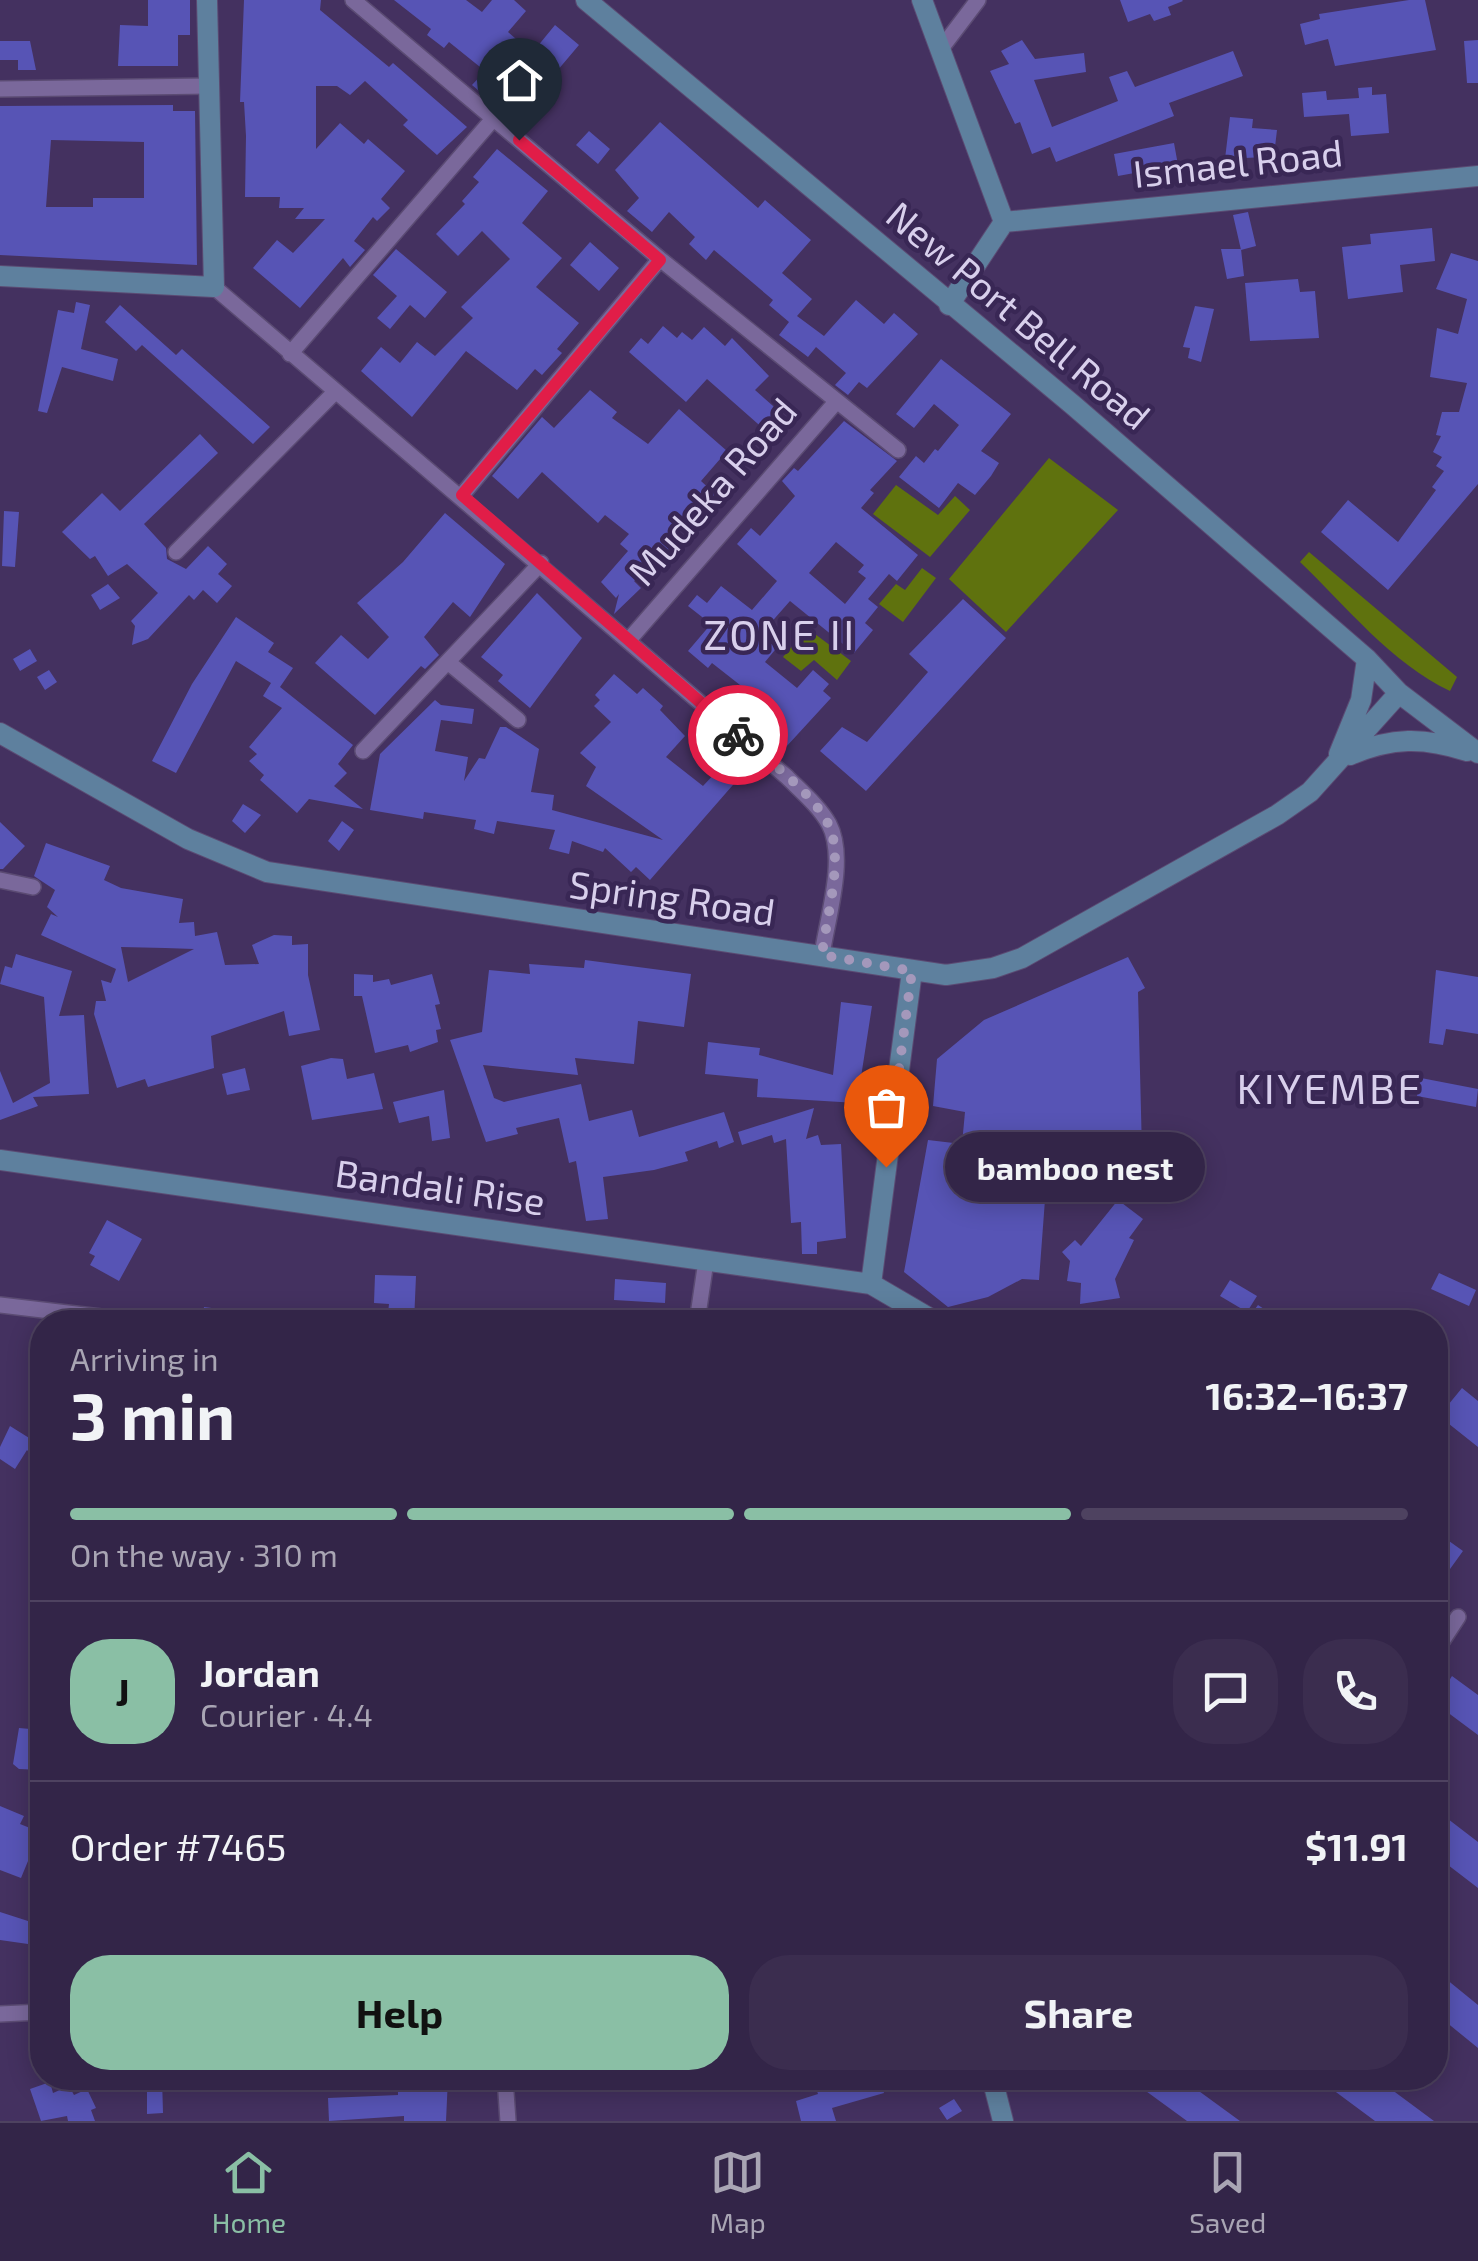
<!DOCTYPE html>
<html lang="en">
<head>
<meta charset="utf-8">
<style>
	:root { --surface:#332548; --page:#3b2d4f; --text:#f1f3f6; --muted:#a9a5b4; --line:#4e4260; --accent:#8abfa5 }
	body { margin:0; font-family:"Exo 2",sans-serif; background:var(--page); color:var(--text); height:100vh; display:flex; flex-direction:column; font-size:38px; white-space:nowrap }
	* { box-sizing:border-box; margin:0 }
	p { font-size:32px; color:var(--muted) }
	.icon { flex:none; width:55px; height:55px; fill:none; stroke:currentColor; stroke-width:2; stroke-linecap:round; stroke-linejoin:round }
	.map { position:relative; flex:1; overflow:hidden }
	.drawer { position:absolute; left:30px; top:1310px; width:1418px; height:780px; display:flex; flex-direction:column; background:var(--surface); border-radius:40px; box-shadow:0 5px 25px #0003,0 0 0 2px var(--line) }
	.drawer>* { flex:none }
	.pin { position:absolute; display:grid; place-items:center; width:85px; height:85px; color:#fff; margin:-102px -42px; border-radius:50% 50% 50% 0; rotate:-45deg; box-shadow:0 0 10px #0007 }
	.pin .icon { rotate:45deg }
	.courier { position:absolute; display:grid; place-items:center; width:100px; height:100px; margin:-50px; border:8px solid #e11d48; border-radius:50%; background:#fff; color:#222; box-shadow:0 2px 12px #0007 }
	.bubble { position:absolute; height:70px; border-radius:35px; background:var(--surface); box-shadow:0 5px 25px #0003,0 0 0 2px var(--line); font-size:32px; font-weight:700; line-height:70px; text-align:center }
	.headline em { font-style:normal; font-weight:700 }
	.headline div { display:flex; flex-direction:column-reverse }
	.headline { display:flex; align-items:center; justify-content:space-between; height:170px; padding:0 40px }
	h1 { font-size:65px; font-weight:700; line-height:75px }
	.bar { display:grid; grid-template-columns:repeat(4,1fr); gap:15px 10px; align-content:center; height:120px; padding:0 40px }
	.bar i { height:12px; border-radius:8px; background:var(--line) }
	.bar .current { background:var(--accent) }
	.bar p { grid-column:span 4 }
	.line { display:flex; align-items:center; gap:25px; padding:0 40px; border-top:2px solid var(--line) }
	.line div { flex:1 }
	.round { display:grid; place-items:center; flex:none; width:105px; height:105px; border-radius:40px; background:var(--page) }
	.button { display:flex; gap:20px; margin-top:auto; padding:20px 40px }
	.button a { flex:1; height:115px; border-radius:40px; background:var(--accent); color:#111; font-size:40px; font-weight:700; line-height:115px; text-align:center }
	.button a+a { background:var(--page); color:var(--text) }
	.dock { display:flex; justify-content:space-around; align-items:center; height:140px; border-top:2px solid var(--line); background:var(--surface); font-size:28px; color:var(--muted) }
	.dock a { display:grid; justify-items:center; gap:5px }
	.dock .current { color:var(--accent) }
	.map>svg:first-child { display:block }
	.green { fill:#5f720e }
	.building { fill:#5754b5; fill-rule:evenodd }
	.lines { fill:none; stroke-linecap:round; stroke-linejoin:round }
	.street-casing { stroke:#5b4b73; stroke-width:18 }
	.secondary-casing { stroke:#5b4b73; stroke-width:22 }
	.street { stroke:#7a689b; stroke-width:15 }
	.secondary { stroke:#5e809e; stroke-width:20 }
	.done { stroke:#a498bb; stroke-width:10; stroke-dasharray:0 18 }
	.route { stroke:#e11d48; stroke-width:12 }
	.labels { text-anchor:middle; stroke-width:9; stroke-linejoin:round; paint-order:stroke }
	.street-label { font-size:38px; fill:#d8cfec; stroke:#392755 }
	.quarter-label { font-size:42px; letter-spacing:2.5px; fill:#d8cfec; stroke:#392755 }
</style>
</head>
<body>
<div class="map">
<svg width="1478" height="2121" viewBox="0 0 1478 2121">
	<rect width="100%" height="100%" fill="#443160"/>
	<!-- green -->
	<path class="green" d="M1049,458L1118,510L1006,632L949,579Z
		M896,485L938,515L955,496L970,510L930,557L873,514Z
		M1309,552L1457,677L1450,691C1391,663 1347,607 1300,562Z
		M922,568L936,578L903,622L879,604L896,584L905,590Z
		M807,628L851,661L837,680L814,660L801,671L783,657Z"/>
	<!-- building -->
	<path class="building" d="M148,0H190V35H178V66H118L120,25L148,26Z
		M244,0H321L320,10L389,67L393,63L467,127L437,155L403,125L408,120L365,81L350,95L337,86H316V149L340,123L364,144L368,139L405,171L381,199L390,208L377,221L373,217L354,241L365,250L350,267L343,258L300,308L253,268L277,240L293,253L325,219H295L304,208H279L280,197H245L246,136L244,102H240Z
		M394,0H466L482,12L492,0H514L526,11L508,32L532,53L555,25L579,45L524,110L529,115L519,125L472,85L485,71L449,42L444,48L427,35L431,29Z
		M1120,0H1182L1183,1L1168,7L1171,15L1154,21L1150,14L1128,22Z
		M1409,0H1425L1436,50L1335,66L1328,39L1305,45L1300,24L1320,19L1319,14Z
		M1022,40L1035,59L1084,53L1086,72L1034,80L1052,127L1118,101L1109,77L1127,71L1135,87L1233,51L1243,76L1169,103L1174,116L1056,162L1050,147L1032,154L1020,122L1015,124L990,71L1009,64L1001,51Z
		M1478,40V83H1467L1464,41Z
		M0,41H30L36,70H18V60H0Z
		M1372,87V95L1386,94L1389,133L1351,136L1349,114L1304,117L1302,93L1326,91L1327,100L1359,98L1358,88Z
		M173,105V111H195L197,265L0,255V106ZM51,140L144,142V198H93V207H46Z
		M1230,117L1253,119L1252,128L1277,130L1275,147L1266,146L1265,157L1225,159Z
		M660,122L758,208L765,200L811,240L782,273L812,299L797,316L824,336L856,300L884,324L894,313L918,334L867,388L859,382L848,395L835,385L846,373L816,347L808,357L779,335L789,322L769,305L773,300L714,250L706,260L689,244L695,237L669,212L652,232L627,211L639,198L615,170Z
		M589,131L610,149L598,164L576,145Z
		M1174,143L1178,165L1118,176L1114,154Z
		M497,149L548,191L522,223L562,258L536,287L579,323L557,349L562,353L542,375L535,369L517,390L466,351L412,417L361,371L381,347L400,363L417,342L435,356L473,318L461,307L510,259L482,231L458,256L436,234L465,204L462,201L479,182L473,177Z
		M1248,212L1256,246L1241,250L1233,215Z
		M1432,228L1435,261L1400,265L1403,292L1348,299L1342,247L1371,244L1370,234Z
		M590,242L619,268L599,291L570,265Z
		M396,249L447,292L425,318L410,305L390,329L377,318L397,296L373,275Z
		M1221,249H1241L1244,276L1227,279Z
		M1451,253L1478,261V484L1388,590L1321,532L1348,500L1398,542L1436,490L1432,487L1444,471L1436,466L1442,457L1433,452L1441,436L1436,435L1442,412H1459L1467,383L1430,377L1437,328L1458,334L1467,299L1436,289Z
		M1298,279L1300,292L1315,291L1319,338L1250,341L1245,283Z
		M76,302L90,305L81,349L118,359L113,381L62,367L47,413L38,411L58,310L74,313Z
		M120,305L176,355L182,349L270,427L253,444L142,345L136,351L105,322Z
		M1195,306L1214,309L1201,362L1188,358L1190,348L1183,347Z
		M663,326L677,338L682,332L692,340L704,327L725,346L732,338L769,376L755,390L781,413L766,431L707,379L686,402L629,352L641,338L648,344Z
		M941,359L1011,414L981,451L999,463L991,476L975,495L958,483L939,508L899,477L916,456L924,463L935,449L938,451L959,425L934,404L914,428L896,414Z
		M590,390L617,412L612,418L648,444L679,409L727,451L701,481L715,494L669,542L672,545L660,559L634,581L641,588L614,614L619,594L616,598L601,582L628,551L620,544L629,534L605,515L598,523L542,472L518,499L492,476L542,417L554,428Z
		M844,421L897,461L870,490L874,493L861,508L918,555L897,581L889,574L868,599L878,607L865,623L873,630L854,653L790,601L768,626L784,639L765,662L797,688L813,670L829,684L823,691L831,698L786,747L742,710L754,696L712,663L708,668L688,651L711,624L688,606L697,595L707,603L721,586L752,610L777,581L737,544L751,528L760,536L795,496L782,481L794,468L798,471ZM836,542L864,565L858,572L866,578L845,604L809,573Z
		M200,434L218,453L144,524L166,548L167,559L186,569L208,546L227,564L218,574L232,586L217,603L203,590L194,600L189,595L148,639L132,645L135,626L131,621L158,593L127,564L108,576L95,556L90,559L62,532L102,493L120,511Z
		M4,511L19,512L15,567L2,566Z
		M445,513L505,564L470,617L453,602L424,637L439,655L425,669L421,666L375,715L315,663L341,635L368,659L389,637L357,603L403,562Z
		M108,584L120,598L100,610L91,595Z
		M537,593L582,638L530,708L498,681L503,675L481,657Z
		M963,599L1006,638L866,791L820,751L842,727L867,742L928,672L909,654Z
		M236,617L274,643L268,652L293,668L280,687L353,745L338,764L347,773L334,786L363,809L309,799L297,813L260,780L264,775L249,761L257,754L249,747L282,708L263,696L271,683L236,661L176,773L152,761L192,684Z
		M30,649L37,661L20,671L13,659Z
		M49,670L57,682L45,690L37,677Z
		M614,674L637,694L643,688L663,706L660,710L685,736L666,757L703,786L731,756L746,770L650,880L636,867L631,872L605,848L603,852L572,841L569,854L549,849L555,830L497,821L494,834L474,829L476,820L424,812L423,819L370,810L380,754L435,700L441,705L474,709L472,724L441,720L435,751L468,757L464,781L479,758L485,759L500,727H506L539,749L531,792L554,795L552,810L663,840L586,786L596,767L580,753L611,722L594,706L600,700L595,695Z
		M243,804L261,815L245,833L232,821Z
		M342,821L354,830L339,851L328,841Z
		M0,822L25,846L3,869H0Z
		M46,843L110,866L104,880L121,888L183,899L179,923L194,922L195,936L217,932L225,965L259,964L252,945L274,935L292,936V945L308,944V975L320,1030L289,1036L284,1011L211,1036L214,1068L148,1087L145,1079L117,1088L94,1014L96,1001H106L101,980L111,983L116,969L41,935L51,914L58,917L47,907L55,890L34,876ZM121,947L165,948L194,949L128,982Z
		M16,954L72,971L59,1016L84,1015L89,1094L33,1097L38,1106L0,1120V1071L13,1103L50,1083L44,997L0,984L5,966L12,968Z
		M1128,957L1145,988L1138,992L1142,1151H1136L1134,1186L1047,1173L1039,1280L1022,1279L988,1297L948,1307L904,1272L928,1140L962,1144L965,1112L933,1106L937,1059L984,1020Z
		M585,960L691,974L684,1027L638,1021L634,1064L575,1058L578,1075L483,1065L494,1098L504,1102L581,1084L589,1121L632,1110L639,1137L724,1112L734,1142L719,1148L717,1141L685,1152L688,1161L654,1170L603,1177L608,1219L586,1221L576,1161L569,1163L559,1118L516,1128L518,1134L486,1142L450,1040L482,1032L489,970L530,974L529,964L584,968Z
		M1436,970L1478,977V1034L1446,1029L1443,1045L1429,1043Z
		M354,974L373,975V982L389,979L391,985L432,974L440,1004L435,1005L441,1029L436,1030L438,1042L410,1052L408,1045L375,1053L362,996H354Z
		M841,1002L872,1006L857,1103L757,1097L758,1079L705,1074L708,1042L760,1048L759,1055L833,1075Z
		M331,1058L343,1059L347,1079L374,1073L383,1109L312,1120L301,1066Z
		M245,1068L250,1090L227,1095L222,1074Z
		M1421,1078L1478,1089L1476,1107L1417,1096Z
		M444,1090L450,1138L432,1141L429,1116L399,1123L393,1102Z
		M814,1108L806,1139L818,1135L821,1145L841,1144L846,1238L817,1242V1254H802L801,1222L791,1223L786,1139L774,1143L772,1135L742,1145L738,1132Z
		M1118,1200L1143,1219L1129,1238L1134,1240L1115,1279L1120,1298L1080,1304L1081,1283L1067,1281L1070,1261L1062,1252L1075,1240L1081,1246Z
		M107,1220L142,1239L119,1281L90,1265L95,1256L89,1253Z
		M1439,1273L1476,1290L1469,1306L1431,1289Z
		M375,1275L416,1276L414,1322H387L389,1304L374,1303Z
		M615,1279L666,1283L665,1303L614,1300Z
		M1230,1280L1257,1296L1247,1312L1220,1296Z
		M1258,1305L1284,1322H1245Z
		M204,1307L250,1313L249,1322H202Z
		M1462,1388L1478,1401V1447L1439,1416Z
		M10,1426L42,1446V1466L27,1450L15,1469L0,1459V1447Z
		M1435,1531L1463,1551L1445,1576L1435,1569Z
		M1452,1676L1478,1695V1735L1435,1703Z
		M19,1728L42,1730V1770L19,1769L13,1764Z
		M0,1806L24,1816L20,1824L40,1832L21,1878L0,1870Z
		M1435,1809L1478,1842V1888L1435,1855Z
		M34,1881H42V1946L0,1940V1912L28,1921Z
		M1435,1970L1478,2005V2048L1435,2013Z
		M147,2078H162L163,2113L147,2114Z
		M411,2078H448L446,2121H404V2116L329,2121L328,2098L398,2095V2091L412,2090Z
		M813,2078H879L884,2093L832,2108L836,2121H801L796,2101L818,2094Z
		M1128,2078H1181L1240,2121H1187Z
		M1317,2078H1376L1434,2121H1375Z
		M50,2082L53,2093L69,2086L74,2095L87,2089L96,2108L91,2110L95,2121H68L67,2116L41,2121L30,2089Z
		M954,2099L962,2111L947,2120L939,2108Z"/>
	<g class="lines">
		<!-- street casing -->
		<g class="street-casing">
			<path id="street" d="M353,0L660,259L898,450
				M940,50L978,0
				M0,89L209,86
				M214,287L787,777C801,791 819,806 829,824C847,858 827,919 822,955
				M290,354L493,119
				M462,495L660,259
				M176,552L335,392
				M628,641L836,402
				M449,663L518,720
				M363,751L541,563
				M0,880L33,887
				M0,1305L143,1322
				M697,1322L706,1261
				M1435,1652L1458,1617
				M0,2014L42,2012
				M505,2078L508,2121"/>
		</g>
		<!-- secondary casing -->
		<g class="secondary-casing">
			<path id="secondary" d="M586,0L1073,405L1367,659L1399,693L1478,753
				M922,0L1004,222L949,305
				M1004,222L1478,176
				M0,276L214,287L207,0
				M0,733L188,839L267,872L946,975L993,968L1022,958L1277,815L1310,792L1399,693
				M1339,754L1361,700L1367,659
				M1350,755C1392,737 1424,737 1467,751
				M912,971L871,1284L936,1322
				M0,1160L871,1284
				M992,2078L1003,2121"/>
		</g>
		<!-- street -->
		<use href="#street" class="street"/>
		<!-- secondary -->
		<use href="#secondary" class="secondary"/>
	</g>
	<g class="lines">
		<!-- done -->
		<path class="done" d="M738,735C765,758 827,802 833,838C840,874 826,919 822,955L912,971L886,1167"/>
		<!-- route -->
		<path class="route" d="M519,140L660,260L462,495L738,735"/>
	</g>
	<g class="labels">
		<!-- street labels -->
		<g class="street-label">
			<text transform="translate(1238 164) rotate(-6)" y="13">Ismael Road</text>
			<text transform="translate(1018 316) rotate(40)" y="13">New Port Bell Road</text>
			<text transform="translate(713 492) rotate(-49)" y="13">Mudeka Road</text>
			<text transform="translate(672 899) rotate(8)" y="13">Spring Road</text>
			<text transform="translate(440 1188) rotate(8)" y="13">Bandali Rise</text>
		</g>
		<!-- quarter labels -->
		<g class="quarter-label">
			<text x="780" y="650">ZONE II</text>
			<text x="1330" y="1104">KIYEMBE</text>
		</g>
	</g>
</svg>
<div class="pin" style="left:886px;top:1167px;background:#ea580c"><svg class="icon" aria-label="bag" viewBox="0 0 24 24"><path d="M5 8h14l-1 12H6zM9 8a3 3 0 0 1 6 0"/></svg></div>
<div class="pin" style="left:519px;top:140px;background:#1f2937"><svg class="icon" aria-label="home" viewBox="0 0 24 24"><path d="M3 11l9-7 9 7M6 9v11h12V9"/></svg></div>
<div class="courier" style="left:738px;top:735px"><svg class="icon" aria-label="bike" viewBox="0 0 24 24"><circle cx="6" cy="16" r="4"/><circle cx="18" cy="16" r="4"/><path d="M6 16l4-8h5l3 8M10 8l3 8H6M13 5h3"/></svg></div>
<div class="bubble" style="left:945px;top:1132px;width:260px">bamboo nest</div>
<section class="drawer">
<div class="headline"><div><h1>3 min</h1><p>Arriving in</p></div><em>16:32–16:37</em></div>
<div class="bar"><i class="current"></i><i class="current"></i><i class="current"></i><i></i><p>On the way · 310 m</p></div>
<div class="line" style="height:180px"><b class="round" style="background:var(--accent);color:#111">J</b><div><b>Jordan</b><p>Courier · 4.4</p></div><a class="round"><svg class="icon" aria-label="chat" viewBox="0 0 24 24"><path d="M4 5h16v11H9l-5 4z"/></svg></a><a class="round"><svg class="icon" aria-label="phone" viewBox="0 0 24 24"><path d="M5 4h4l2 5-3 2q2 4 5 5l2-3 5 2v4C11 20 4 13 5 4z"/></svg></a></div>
<div class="line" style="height:130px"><div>Order #7465</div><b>$11.91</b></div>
<div class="button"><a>Help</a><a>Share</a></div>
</section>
</div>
<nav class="dock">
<a class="current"><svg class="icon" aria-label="home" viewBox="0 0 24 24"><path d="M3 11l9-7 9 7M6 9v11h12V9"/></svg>Home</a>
<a><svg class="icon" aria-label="map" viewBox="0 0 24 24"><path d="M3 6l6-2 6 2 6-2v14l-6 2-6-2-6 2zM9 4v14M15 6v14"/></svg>Map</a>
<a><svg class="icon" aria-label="saved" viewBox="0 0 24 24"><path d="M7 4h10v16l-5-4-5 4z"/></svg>Saved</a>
</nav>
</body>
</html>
